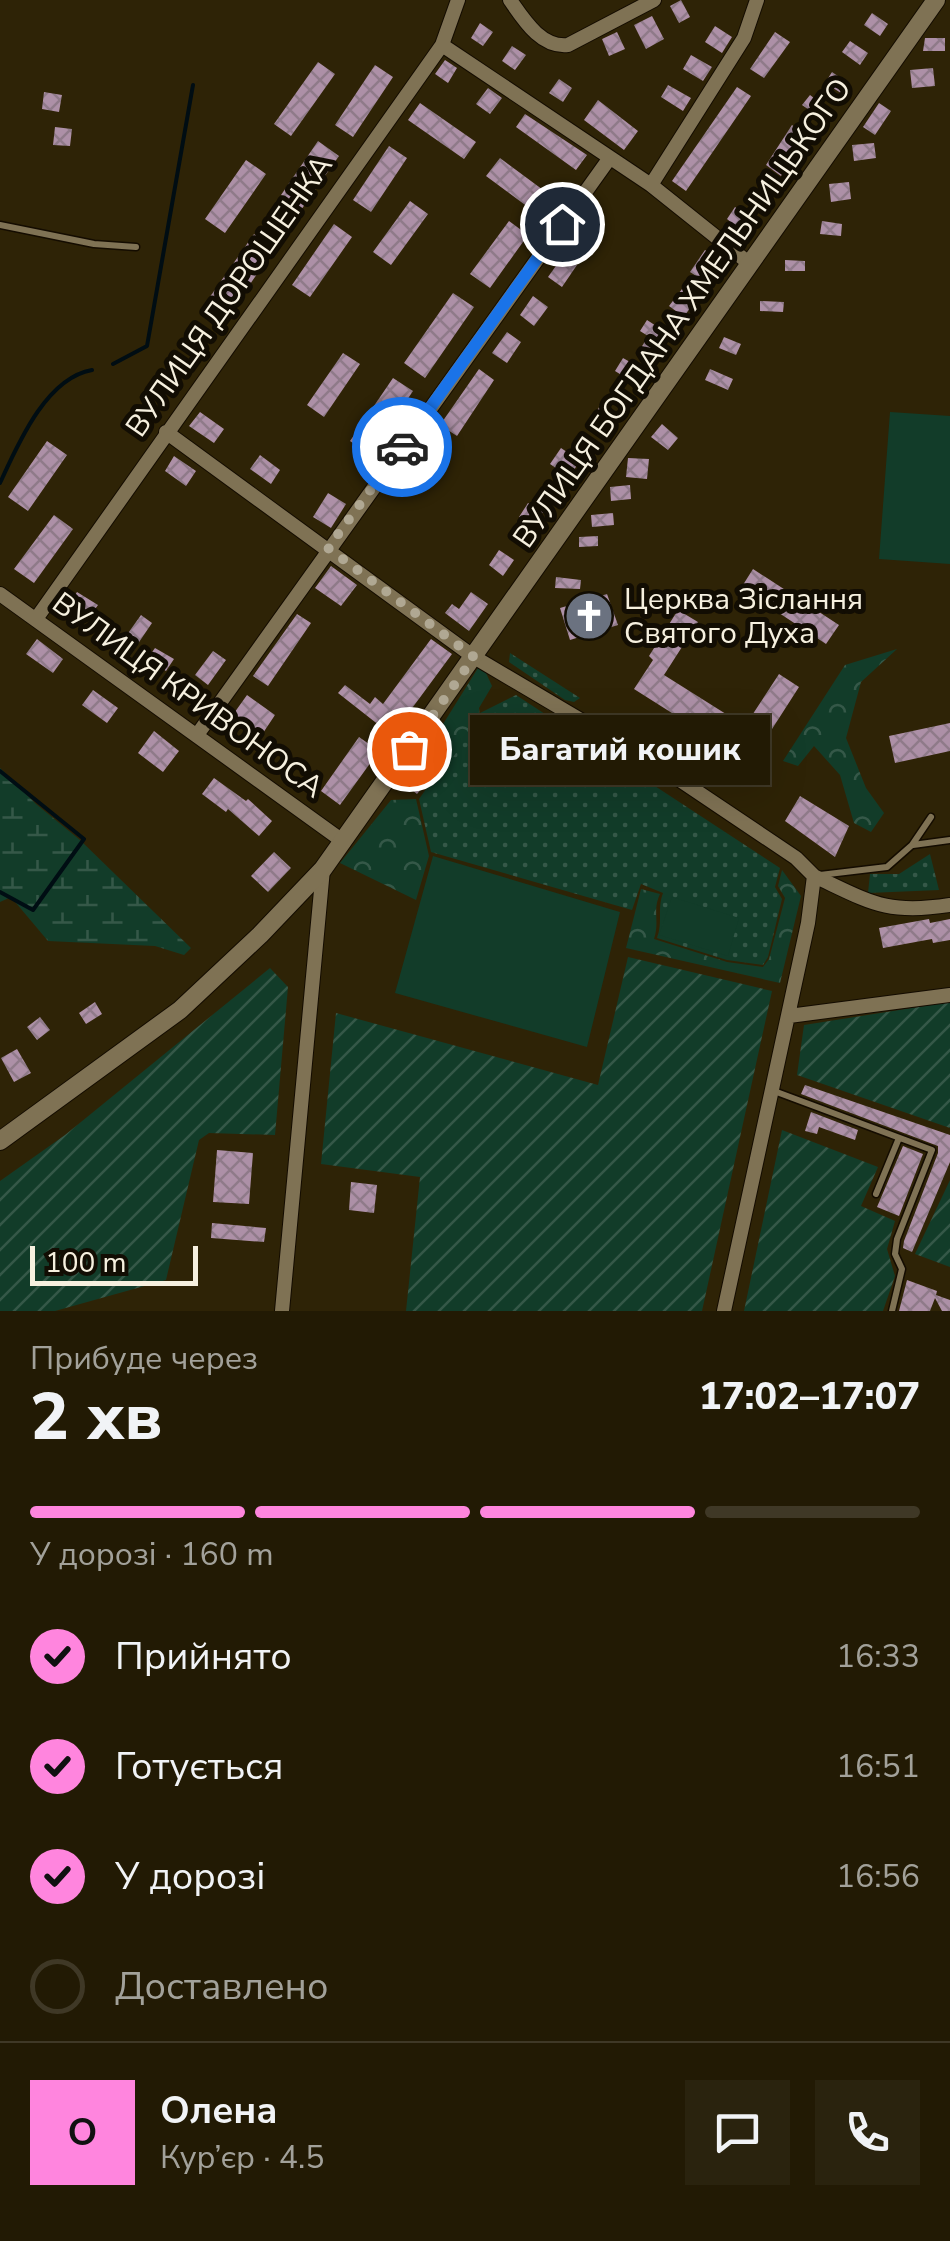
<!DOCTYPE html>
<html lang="uk">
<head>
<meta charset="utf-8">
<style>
	:root { --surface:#221a04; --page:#2a230e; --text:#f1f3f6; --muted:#a2a19a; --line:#3f3826; --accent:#ff85de }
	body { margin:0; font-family:"Nunito Sans",sans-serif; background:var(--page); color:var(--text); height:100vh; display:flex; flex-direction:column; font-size:38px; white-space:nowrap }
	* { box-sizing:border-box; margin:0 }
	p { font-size:32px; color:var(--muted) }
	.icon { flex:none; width:55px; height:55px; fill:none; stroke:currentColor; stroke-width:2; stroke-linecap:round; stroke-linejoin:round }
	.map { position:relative; height:1311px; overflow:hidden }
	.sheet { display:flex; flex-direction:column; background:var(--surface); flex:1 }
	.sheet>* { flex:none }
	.scale { position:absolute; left:30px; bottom:25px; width:168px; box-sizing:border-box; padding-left:10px; border:5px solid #f6f0df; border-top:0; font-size:28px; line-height:35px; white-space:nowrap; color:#f6f0df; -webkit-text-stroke:8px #120d03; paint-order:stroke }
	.pin { position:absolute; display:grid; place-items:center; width:85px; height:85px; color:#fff; margin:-42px; border:5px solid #fff; border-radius:50%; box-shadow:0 2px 10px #0007 }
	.courier { position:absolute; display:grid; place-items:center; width:100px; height:100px; margin:-50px; border:8px solid #1a73e8; border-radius:50%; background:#fff; color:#222; box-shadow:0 2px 12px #0007 }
	.bubble { position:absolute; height:70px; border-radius:0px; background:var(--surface); box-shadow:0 10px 40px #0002,0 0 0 2px var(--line); font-size:32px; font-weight:800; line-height:70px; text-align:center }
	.summary em { font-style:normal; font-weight:800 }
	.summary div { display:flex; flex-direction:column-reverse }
	.summary { display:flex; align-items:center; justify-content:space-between; height:170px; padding:0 30px }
	h1 { font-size:65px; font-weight:800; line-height:75px }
	.bar { display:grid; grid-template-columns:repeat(4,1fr); gap:15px 10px; align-content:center; height:120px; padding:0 30px }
	.bar i { height:12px; border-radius:8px; background:var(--line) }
	.bar .selected { background:var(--accent) }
	.bar p { grid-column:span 4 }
	.line { display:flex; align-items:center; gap:25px; padding:0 30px; border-top:2px solid var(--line) }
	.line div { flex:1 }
	.round { display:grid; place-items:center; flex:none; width:105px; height:105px; border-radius:0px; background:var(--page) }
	ol { padding:0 30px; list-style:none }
	li { display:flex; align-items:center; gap:30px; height:110px }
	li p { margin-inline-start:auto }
	li .icon { padding:10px; border-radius:50%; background:var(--accent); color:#111; stroke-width:4 }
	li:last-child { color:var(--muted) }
	li i { width:55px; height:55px; border:5px solid var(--line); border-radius:50% }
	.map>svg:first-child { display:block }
	.grass { fill:url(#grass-dots) }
	.forest { fill:url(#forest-crowns) }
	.wetland { fill:url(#wetland-marsh) }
	.garden { fill:url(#garden-furrows) }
	.pitch { fill:#123c29 }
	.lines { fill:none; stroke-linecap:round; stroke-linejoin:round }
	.stream { stroke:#000d13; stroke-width:4 }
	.building { fill:url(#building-cross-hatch) }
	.service-casing { stroke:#140c00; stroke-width:9 }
	.minor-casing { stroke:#140c00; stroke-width:16 }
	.tertiary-casing { stroke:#140c00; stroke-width:20 }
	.service { stroke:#7f7254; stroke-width:6 }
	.minor { stroke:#7f7254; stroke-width:14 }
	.tertiary { stroke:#7f7254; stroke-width:18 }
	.done { stroke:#b0a893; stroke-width:10; stroke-dasharray:0 18 }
	.route { stroke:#1a73e8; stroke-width:12 }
	.labels { text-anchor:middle; stroke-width:10; stroke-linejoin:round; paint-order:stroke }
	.street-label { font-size:30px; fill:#f6f0df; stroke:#120d03 }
	.poi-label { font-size:30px; fill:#f6f0df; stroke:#120d03; text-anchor:start }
</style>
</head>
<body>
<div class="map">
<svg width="950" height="1311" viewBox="0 0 950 1311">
	<defs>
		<pattern id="grass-dots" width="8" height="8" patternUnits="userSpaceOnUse" patternTransform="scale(2.5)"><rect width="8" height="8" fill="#123c29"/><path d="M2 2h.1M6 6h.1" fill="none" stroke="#355848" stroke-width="1.8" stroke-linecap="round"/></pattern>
		<pattern id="forest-crowns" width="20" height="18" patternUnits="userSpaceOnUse" patternTransform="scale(2.5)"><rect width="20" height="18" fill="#123c29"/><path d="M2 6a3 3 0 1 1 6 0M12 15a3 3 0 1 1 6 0" fill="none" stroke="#355848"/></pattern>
		<pattern id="wetland-marsh" width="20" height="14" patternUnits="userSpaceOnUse" patternTransform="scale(2.5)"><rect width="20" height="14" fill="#123c29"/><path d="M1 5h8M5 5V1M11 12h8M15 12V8" fill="none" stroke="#355848"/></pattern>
		<pattern id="garden-furrows" width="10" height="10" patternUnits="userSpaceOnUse" patternTransform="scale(2.5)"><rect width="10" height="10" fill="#123c29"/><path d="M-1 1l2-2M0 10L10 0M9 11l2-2" fill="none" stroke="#355848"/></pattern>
		<pattern id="building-cross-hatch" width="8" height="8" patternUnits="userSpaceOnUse" patternTransform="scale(2.5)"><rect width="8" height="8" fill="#ad90a7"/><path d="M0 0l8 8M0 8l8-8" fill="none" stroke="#8f7a89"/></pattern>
	</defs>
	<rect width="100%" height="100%" fill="#2e2306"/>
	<!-- grass -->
	<path class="grass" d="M510,653L580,698L574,702L565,700L509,662Z
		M516,695L780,868L775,887L782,899L768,957L763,965L727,960L657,938C663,922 657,909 663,893L641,884L632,910L431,852L419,799L480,713Z
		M930,854L939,890L868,893L870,874H899Z"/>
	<!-- forest -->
	<path class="forest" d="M897,649L861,682L846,738L866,788L884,813L871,832L854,823L840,775L814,746L798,766L783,761L845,665Z
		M478,668L486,673L492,686L479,708L480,719L451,760L430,745Z
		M416,799L429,856L416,900L340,863L391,800Z
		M782,870L801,896L780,983L626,948L641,889L660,894C652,911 660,921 654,939L727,962L763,967L769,959L785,898L778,886Z"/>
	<!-- wetland -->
	<path class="wetland" d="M0,768L36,804L80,840L191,948L184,955L155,946L48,941L11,897L0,902Z"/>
	<!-- garden -->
	<path class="garden" d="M628,957L772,991L702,1311H406L420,1177L321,1164L336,1013L598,1085Z
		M270,968L288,987L275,1135L209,1133L199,1140L166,1280L55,1311H0V1181L65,1135Z
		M950,1002V1128L797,1075L804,1025Z
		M782,1130L878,1167L861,1206L895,1221L887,1249L895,1276L883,1311H744Z
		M950,1180V1267L915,1254Z"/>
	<!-- pitch -->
	<path class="pitch" d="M890,412L950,416V564L879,559Z
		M433,856L620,912L587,1047L395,993Z
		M672,897L739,918L728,956L659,935Z"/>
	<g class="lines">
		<!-- stream -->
		<path class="stream" d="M113,364L147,346L193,85
			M0,483C18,444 46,378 92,370
			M0,771L84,839L33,910L0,892"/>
	</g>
	<!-- building -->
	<path class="building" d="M681,0L690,17L679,23L670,6Z
		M872,13L888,24L880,36L864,25Z
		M652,16L664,39L646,49L634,25Z
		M480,23L493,32L483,46L471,38Z
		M715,26L732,37L722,53L705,42Z
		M617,32L625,49L609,56L602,39Z
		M775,32L790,42L764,78L750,69Z
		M925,38H945V51H923Z
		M850,41L868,53L860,65L842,52Z
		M512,46L526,55L515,70L502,61Z
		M691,55L712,67L703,81L683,69Z
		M445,60L457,68L448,83L435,74Z
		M318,62L335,74L291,136L274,124Z
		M375,65L393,77L353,137L335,125Z
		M933,68L935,86L912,88L910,70Z
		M832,72L848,83L841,93L825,83Z
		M559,79L572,88L563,102L549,93Z
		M668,85L691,98L683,111L661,97Z
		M737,87L751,96L686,191L672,181Z
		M488,88L502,98L490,114L476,104Z
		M44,92L62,95L59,112L42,109Z
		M810,95L828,109L821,118L802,105Z
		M598,100L638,131L624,150L584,120Z
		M420,103L476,142L464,159L408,120Z
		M879,103L891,111L875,135L863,127Z
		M525,114L587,155L576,170L516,127Z
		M792,125L808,136L781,176L766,165Z
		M55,127L72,129L70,146L53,145Z
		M318,141L339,156L301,210L281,195Z
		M874,143L876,158L854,161L852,145Z
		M389,146L407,158L371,212L353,200Z
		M500,158L558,201L544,219L486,176Z
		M246,160L266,174L225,233L205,219Z
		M849,182L851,199L831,202L829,184Z
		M410,201L428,214L391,265L373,252Z
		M735,207L751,219L742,231L727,219Z
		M586,220L600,229L586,251L572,242Z
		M509,221L528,235L490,288L470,274Z
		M822,221L842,224L841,236L820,234Z
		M334,224L352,237L310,297L292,285Z
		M254,234L275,248L228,316L207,301Z
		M705,250L719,260L704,281L690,272Z
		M563,256L577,265L562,287L548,277Z
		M785,260L805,261V271H785Z
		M682,289L696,299L684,317L669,306Z
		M453,293L474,307L425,378L404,363Z
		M533,296L548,307L534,326L520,315Z
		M760,301L784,302L783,312L760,311Z
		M647,320L670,335L656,357L641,348L648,336L640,331Z
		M507,332L521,342L507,363L492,353Z
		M724,337L741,344L736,355L719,348Z
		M343,353L360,364L324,417L307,405Z
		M623,358L644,370L636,384L615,371Z
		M479,369L494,380L457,436L440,425Z
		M710,369L733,379L728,390L705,380Z
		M393,378L413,391L370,455L350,441Z
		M600,405L617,412L612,423L595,416Z
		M200,412L224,429L214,443L189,426Z
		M662,424L678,438L668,450L651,437Z
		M47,441L67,455L28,511L8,497Z
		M561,448L580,461L569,477L550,464Z
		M260,455L280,470L271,484L250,469Z
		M174,456L196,471L186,486L165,471Z
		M628,458L649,459L647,479L626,477Z
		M630,485L631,499L611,501L610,487Z
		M328,493L346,504L331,528L313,517Z
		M528,503L543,512L533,526L519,517Z
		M613,513L614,525L592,527L591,515Z
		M54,515L73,529L34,583L14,569Z
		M598,536V546L579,547V537Z
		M499,550L514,560L503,576L489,565Z
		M331,566L357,585L341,606L315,588Z
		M753,569L839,625L826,644L741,588Z
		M556,577L581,580L580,589L555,588Z
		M77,592L98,605L87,620L67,607Z
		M471,592L488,604L469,631L445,613L452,604L459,609Z
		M607,594L618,625L570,640L560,608Z
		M678,610L698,622L664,675L745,726L779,674L799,687L765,740L758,735L743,758L634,689L653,660L649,656Z
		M297,614L311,623L268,686L253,676Z
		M141,615L152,623L133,651L121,643Z
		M37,639L63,659L53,673L26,654Z
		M431,639L452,654L410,711L408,709L389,733L338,693L345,685L370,704L375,697L383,704Z
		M155,648L174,659L166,671L147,659Z
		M213,651L226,660L208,685L195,675Z
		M93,690L118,708L107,723L82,705Z
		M247,695L275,715L261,736L232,716Z
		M950,723V751L895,763L889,736Z
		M154,731L179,751L163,772L138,753Z
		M359,737L379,751L340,805L321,791Z
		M417,774L427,782L417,794L407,786Z
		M214,778L246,801L248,799L272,821L259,836L228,809L226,812L202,794Z
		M800,796L849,826L835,857L785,821Z
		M274,852L291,868L268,892L251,876Z
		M929,919L930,923L950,919V940L933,943L932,939L883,948L879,928Z
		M95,1002L102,1014L86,1024L79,1013Z
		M40,1017L50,1030L37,1040L27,1027Z
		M17,1049L31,1073L14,1082L1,1058Z
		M805,1085L950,1135V1162L912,1252L903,1248L904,1241L938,1153V1146L801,1094Z
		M811,1112L858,1130L855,1140L819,1127L817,1134L805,1131Z
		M903,1146L923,1154L899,1216L877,1207Z
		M217,1150L253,1153L249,1204L213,1202Z
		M351,1182L377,1185L374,1213L349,1210Z
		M212,1223L266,1228L264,1242L211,1238Z
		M907,1280L937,1291L936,1295L950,1300V1311H942L935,1298L930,1311H899Z"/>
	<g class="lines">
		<!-- service casing -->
		<g class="service-casing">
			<path id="service" d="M0,225L94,244L136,247
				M913,845L950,840
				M820,875L887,867L912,845L931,817
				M774,1091L932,1150L897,1239L895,1254L902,1269L892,1311
				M876,1194L899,1138"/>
		</g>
		<!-- minor casing -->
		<g class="minor-casing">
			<path id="minor" d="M510,0C524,20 541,48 568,45L654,0
				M442,45L651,185L750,264
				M651,185L744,38L757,0
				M166,432L474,657L662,768L796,858L814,876L808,923L724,1311
				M0,594L344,842
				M36,619L442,45L458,0
				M197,735L609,159
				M814,876C870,902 886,915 950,905
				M789,1016L950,995
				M282,1311L323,869"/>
		</g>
		<!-- tertiary casing -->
		<g class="tertiary-casing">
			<path id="tertiary" d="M0,1141L180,1010L260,935L323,869L936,0"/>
		</g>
		<!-- service -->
		<use href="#service" class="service"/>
		<!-- minor -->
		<use href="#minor" class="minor"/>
		<!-- tertiary -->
		<use href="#tertiary" class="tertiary"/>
	</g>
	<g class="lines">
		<!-- done -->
		<path class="done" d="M402,447L328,548L474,657L409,749"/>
		<!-- route -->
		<path class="route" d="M402,447L562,224"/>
	</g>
	<!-- icons -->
	<defs>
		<g id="church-disc" transform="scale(2.5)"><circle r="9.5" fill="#6b7280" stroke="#120d03"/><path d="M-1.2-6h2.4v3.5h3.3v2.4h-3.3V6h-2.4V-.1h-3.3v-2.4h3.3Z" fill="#fff"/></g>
	</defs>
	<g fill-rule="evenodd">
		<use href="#church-disc" x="589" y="616"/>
	</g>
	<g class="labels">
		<!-- street labels -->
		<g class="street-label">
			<text transform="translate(229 296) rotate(-55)" y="10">ВУЛИЦЯ ДОРОШЕНКА</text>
			<text transform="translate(682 313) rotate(-55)" y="10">ВУЛИЦЯ БОГДАНА ХМЕЛЬНИЦЬКОГО</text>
			<text transform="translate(188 695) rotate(36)" y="10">ВУЛИЦЯ КРИВОНОСА</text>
		</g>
		<!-- poi labels -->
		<g class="poi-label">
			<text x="624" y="609">Церква Зіслання<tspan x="624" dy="34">Святого Духа</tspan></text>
		</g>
	</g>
</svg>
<div class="scale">100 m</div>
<div class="pin" style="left:409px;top:749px;background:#ea580c"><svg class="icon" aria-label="bag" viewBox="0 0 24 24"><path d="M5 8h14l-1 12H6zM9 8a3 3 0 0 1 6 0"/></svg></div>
<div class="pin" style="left:562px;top:224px;background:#1f2937"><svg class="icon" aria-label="home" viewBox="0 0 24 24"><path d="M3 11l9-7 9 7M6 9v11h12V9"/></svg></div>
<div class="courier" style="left:402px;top:447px"><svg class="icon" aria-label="car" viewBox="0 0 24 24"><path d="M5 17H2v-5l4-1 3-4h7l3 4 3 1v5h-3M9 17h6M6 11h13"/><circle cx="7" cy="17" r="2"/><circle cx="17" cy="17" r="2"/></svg></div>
<div class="bubble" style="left:470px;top:715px;width:300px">Багатий кошик</div>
</div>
<section class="sheet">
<div class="summary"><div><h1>2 хв</h1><p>Прибуде через</p></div><em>17:02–17:07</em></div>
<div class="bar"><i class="selected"></i><i class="selected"></i><i class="selected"></i><i></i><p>У дорозі · 160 m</p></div>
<ol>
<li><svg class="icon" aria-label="check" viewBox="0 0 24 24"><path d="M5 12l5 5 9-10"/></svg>Прийнято<p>16:33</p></li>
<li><svg class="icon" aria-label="check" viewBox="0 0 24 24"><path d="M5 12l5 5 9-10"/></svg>Готується<p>16:51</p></li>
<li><svg class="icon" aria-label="check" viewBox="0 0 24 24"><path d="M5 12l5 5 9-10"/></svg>У дорозі<p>16:56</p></li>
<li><i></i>Доставлено</li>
</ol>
<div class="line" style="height:180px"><b class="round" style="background:var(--accent);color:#111">О</b><div><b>Олена</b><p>Кур’єр · 4.5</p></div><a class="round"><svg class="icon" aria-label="chat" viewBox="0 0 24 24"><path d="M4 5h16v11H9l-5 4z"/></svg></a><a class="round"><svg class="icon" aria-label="phone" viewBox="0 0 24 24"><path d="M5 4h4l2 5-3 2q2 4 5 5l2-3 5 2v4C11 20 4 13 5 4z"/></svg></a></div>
</section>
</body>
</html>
